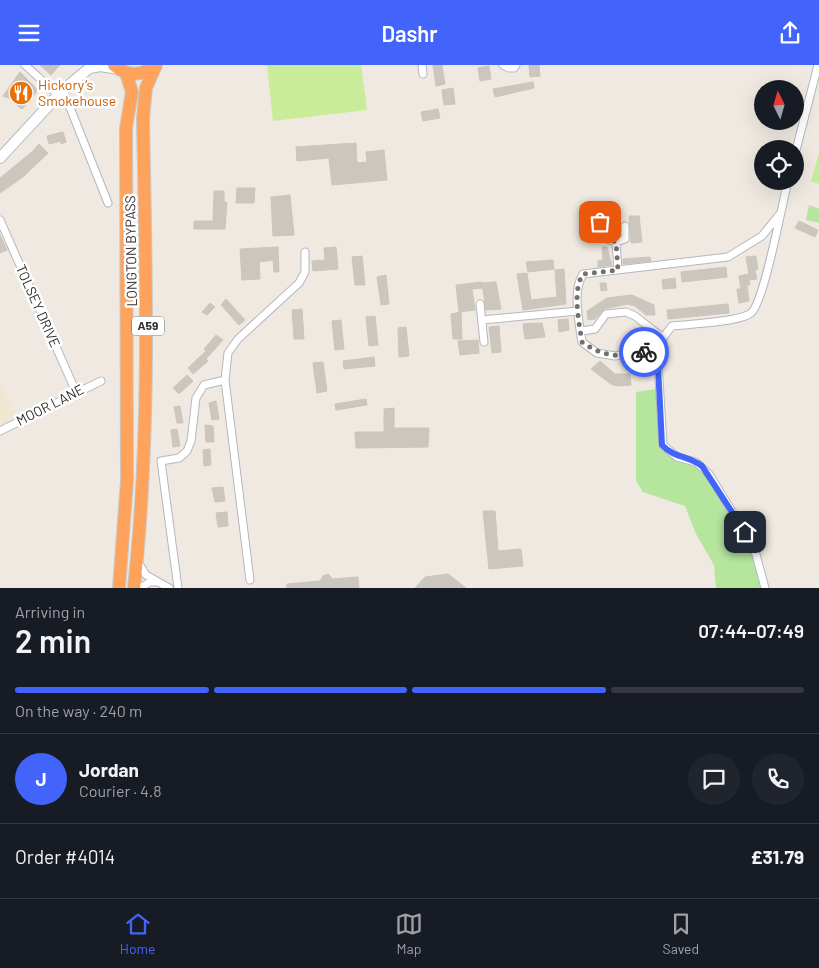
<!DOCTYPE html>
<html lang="en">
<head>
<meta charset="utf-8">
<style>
	:root { --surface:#171b24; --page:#20242c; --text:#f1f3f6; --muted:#9ea1a6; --line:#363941; --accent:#4264fb }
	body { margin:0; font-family:Barlow,sans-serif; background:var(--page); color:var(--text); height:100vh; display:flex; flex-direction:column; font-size:19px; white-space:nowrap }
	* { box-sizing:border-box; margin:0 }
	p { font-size:16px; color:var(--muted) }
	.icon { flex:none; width:28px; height:28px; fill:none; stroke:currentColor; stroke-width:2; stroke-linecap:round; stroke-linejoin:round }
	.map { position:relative; height:523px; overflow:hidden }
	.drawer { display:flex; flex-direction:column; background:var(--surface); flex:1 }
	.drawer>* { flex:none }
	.needle { width:32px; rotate:355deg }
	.buttons { position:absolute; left:754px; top:15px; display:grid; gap:10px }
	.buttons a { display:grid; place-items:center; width:50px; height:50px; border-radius:50%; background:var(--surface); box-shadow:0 5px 20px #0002; font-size:25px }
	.pin { position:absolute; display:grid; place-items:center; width:42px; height:42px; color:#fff; margin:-21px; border-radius:10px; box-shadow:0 2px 8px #0006 }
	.courier { position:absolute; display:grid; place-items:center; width:50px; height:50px; margin:-25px; border:4px solid #4264fb; border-radius:50%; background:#fff; color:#222; box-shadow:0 1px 6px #0007 }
	.head em { font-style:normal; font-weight:600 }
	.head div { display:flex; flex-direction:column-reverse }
	.head { display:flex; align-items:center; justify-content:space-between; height:85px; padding:0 15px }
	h1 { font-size:32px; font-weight:600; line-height:38px }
	.bar { display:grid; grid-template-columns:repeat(4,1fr); gap:8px 5px; align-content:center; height:60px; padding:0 15px }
	.bar i { height:6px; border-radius:4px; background:var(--line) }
	.bar .current { background:var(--accent) }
	.bar p { grid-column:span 4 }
	.line { display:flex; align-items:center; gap:12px; padding:0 15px; border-top:1px solid var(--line) }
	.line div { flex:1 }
	.round { display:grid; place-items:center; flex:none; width:52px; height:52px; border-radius:26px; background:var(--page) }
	header { display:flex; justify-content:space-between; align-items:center; height:65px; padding:0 15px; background:var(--accent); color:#fff; font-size:22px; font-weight:600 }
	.menu { display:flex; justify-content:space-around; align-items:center; height:70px; border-top:1px solid var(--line); background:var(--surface); font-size:14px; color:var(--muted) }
	.menu a { display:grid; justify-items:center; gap:2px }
	.menu .current { color:var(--accent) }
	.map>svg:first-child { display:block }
	.education { fill:#f0e6d1 }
	.green { fill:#b6e59e }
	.pitch { fill:#c9ec9a }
	.building { fill:#cbc7bf; stroke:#cbc5ba }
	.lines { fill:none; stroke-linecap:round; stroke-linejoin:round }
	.street-casing { stroke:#b4b7c1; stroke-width:9 }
	.secondary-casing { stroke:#b4b7c1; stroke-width:12 }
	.highway-casing { stroke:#c9c9c9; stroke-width:14 }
	.street { stroke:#fff; stroke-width:7 }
	.secondary { stroke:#fff; stroke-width:10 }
	.highway { stroke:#ffa35c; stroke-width:12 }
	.done { stroke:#726f6d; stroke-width:5; stroke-dasharray:0 9 }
	.route { stroke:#4264fb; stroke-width:6 }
	.labels { text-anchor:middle; stroke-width:5; stroke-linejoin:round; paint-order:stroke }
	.shield { fill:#fff; stroke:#6d6d6d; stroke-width:1 }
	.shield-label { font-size:12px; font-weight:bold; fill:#2e2e2e }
	.food-label { font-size:14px; fill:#c56008; stroke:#fff; text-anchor:start }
	.street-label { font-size:14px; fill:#2e2e2e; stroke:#fff }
</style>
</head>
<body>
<header><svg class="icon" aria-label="menu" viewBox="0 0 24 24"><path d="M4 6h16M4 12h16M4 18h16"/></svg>Dashr<svg class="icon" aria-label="share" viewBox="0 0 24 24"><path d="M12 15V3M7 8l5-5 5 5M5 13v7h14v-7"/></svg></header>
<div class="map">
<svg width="819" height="523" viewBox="0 0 819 523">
	<rect width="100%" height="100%" fill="#efe9e1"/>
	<!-- education -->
	<path class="education" d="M0,319L17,352L0,361Z"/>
	<!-- green -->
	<path class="green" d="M809,140L819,144V158L806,155Z
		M656,324L660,379C669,396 689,393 704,407C712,415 746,470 751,482C757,494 759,510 762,523H716L714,500L696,469L685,441L643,427L636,416V327Z"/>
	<!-- pitch -->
	<path class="pitch" d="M267,0H361L367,45L273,56Z
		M819,88V119L811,116Z"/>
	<!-- building -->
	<path class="building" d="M40,0H60L51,10Z
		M433,0H442L445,19L436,21Z
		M529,0H539L540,11L530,12Z
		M489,1L491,14L480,16L478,3Z
		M20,7L38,25L22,44L13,37L15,35L3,31Z
		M533,17L534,23L495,32L493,24Z
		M453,23L455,39L444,40L442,25Z
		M438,44L440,53L423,56L421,47Z
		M63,67L66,77L61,79V76L49,79L47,71Z
		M356,78L357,98L367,97L366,87L384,85L387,115L332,120L329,93L297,96L296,82Z
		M39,79L48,88L23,112L0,128V113L33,86Z
		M237,123H255L254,138H236Z
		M214,126H224V137H227L225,164H194V156H213Z
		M290,130L294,170L273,171L271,132Z
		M580,140H590L593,174L581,175Z
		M629,151H639L642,177L631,178Z
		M609,153H617L616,166L609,165Z
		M799,156L818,165L815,172L795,163Z
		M0,170L7,185L0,188Z
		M278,182L279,207H274L273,195L259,197L260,214L242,215L240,184Z
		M336,182L338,204L313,206L312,196L325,195L324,183Z
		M602,182H607L612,200L598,202V196L603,195Z
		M362,191L365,220H355L352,192Z
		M756,191L758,204L755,205L757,214L749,215L750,220H747L749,236L739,238L737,224H741L739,211L749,209L746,192Z
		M650,192L651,196L623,199V194Z
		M553,195L554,204L528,207L526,197Z
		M726,202L727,212L682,217L681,207Z
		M564,204L566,239L523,245L517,209L527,208L531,235L557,232L555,205Z
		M386,210L389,239L381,240L377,212Z
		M675,213L676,223L663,224L662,215Z
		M482,217V223L472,224L475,245L459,247L456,220Z
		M496,217L501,244L486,245L482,218Z
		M600,218H606L607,225L601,226Z
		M632,230L654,240L655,250H646L635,241L628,239L604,244L595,254L588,255L587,246L607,233Z
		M226,234L245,255L239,260L221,240Z
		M210,238L215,242L207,250L202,247Z
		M728,239L729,248L668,254L667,245Z
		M302,244L304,274H294L292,245Z
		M461,247L462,274H453L451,249Z
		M375,251L378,280L369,281L366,252Z
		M568,254L569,265L559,267L558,255Z
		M341,255L344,284L335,285L332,256Z
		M542,258L545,272L525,274L523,259Z
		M499,261L501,287L492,288L489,262Z
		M406,262L409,291L399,292L398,263Z
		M216,270L223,275L206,294L208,296L193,309L188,303L206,286L204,284Z
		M478,275L479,288L460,290L458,276Z
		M374,292L375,301L344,304L343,296Z
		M600,296L615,309H630L631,320L617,321L611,319L591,304Z
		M323,297L327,326L317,328L313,298Z
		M187,310L193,316L179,329L173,323Z
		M366,334L367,340L336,345L335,339Z
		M216,336L219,354L212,355L209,338Z
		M180,341L183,358H177L174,342Z
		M394,343V363H429L428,382L356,383L355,367H384V344Z
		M205,360L213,361L214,377H206Z
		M177,364L180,381L173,382L171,365Z
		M210,384L211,400L204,401L203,385Z
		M223,422L225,436L215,437L212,423Z
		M483,446H495L498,486L521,484L523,501L489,504Z
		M227,447L228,461L218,462L216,448Z
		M328,509L333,514L358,512L359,523H287V519L320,516L323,511Z
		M448,509L466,523H415L425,512Z"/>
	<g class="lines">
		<!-- street casing -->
		<g class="street-casing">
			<path id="street" d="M25,0L58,30
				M422,0L423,9
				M503,0L509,3H514L516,0
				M63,25L108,138
				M795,89L818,0
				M779,150L762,171L728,192L583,209C572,226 579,257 582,277L597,288L615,291L639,288L654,284L672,261C689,259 740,257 751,248C764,238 782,139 788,116
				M0,155L76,327
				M600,157L604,173L616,177
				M618,205L616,177L625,174V161
				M480,239L484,277
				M482,255L578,246
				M581,266L595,264L606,249L626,247L635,251L663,273
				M657,280L663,380L677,392L696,397L709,409L754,482L765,523
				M0,366L101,316
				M138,497L146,510L169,523
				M250,515L225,315L228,288L238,274L299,218L305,207V187
				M140,523L150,517H158
				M178,523L161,396L179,393L187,386L191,376L196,333L204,320L225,315"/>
		</g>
		<!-- secondary casing -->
		<g class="secondary-casing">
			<path id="secondary" d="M90,3L100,1L119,4
				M0,93L63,25L93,0"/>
		</g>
		<!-- highway casing -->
		<g class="highway-casing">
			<path id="highway" d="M114,0C126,11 143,12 154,0
				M119,523L127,416L126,63L132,27L126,8
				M134,523C151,366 146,211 143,54L146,23L156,0"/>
		</g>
		<!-- street -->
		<use href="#street" class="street"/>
		<!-- secondary -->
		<use href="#secondary" class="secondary"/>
		<!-- highway -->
		<use href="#highway" class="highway"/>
	</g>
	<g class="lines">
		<!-- done -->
		<path class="done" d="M600,157L604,173L616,177L618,205L583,209C572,226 579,257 582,277C602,291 620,294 644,287"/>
		<!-- route -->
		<path class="route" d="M644,287L654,284L657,280L662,380C674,393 689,391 702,401L745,467"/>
	</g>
	<!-- icons -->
	<defs>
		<g id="restaurant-disc" transform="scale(1.25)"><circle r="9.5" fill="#e8710a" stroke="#fff"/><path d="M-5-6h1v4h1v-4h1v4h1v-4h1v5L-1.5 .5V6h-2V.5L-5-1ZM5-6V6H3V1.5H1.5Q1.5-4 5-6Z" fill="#fff"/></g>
	</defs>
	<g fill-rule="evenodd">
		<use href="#restaurant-disc" x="21" y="28"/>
	</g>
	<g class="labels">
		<!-- shield labels -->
		<rect class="shield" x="132" y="251.5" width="32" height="19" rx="4"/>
		<g class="shield-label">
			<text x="148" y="265">A59</text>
		</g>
		<!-- food labels -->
		<g class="food-label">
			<text x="38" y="25">Hickory’s<tspan x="38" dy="16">Smokehouse</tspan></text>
		</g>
		<!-- street labels -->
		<g class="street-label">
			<text transform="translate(131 186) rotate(-91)" y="5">LONGTON BYPASS</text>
			<text transform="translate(38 241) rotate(66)" y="5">TOLSEY DRIVE</text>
			<text transform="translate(50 340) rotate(-27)" y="5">MOOR LANE</text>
		</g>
	</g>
</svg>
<div class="buttons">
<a><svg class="needle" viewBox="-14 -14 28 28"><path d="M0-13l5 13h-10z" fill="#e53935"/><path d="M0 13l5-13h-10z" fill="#9ea1a6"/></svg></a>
<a><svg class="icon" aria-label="locate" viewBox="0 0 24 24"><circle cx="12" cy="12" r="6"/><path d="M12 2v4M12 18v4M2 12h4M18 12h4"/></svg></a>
</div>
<div class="pin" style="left:600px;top:157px;background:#ea580c"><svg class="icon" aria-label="bag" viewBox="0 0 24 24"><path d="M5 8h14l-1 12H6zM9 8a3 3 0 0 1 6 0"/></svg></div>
<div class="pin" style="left:745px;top:467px;background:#1f2937"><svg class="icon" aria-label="home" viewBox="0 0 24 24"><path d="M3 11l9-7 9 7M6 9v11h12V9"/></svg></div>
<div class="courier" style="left:644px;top:287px"><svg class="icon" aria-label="bike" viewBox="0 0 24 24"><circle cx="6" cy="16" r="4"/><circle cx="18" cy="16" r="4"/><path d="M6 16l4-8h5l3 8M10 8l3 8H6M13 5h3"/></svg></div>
</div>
<section class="drawer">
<div class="head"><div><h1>2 min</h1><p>Arriving in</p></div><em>07:44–07:49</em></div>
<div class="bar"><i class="current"></i><i class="current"></i><i class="current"></i><i></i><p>On the way · 240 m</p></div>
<div class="line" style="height:90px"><b class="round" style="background:var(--accent);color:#fff">J</b><div><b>Jordan</b><p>Courier · 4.8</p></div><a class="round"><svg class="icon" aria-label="chat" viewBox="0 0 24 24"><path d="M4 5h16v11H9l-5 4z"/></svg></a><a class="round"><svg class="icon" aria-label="phone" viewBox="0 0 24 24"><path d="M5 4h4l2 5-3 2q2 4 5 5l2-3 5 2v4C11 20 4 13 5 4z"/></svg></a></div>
<div class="line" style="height:65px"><div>Order #4014</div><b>£31.79</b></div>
</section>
<nav class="menu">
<a class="current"><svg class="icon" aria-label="home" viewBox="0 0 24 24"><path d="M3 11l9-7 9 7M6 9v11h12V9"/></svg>Home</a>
<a><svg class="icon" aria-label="map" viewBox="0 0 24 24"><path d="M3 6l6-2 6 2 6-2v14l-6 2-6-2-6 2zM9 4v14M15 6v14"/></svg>Map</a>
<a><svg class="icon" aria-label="saved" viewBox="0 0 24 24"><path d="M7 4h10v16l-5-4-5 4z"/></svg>Saved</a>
</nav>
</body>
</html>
